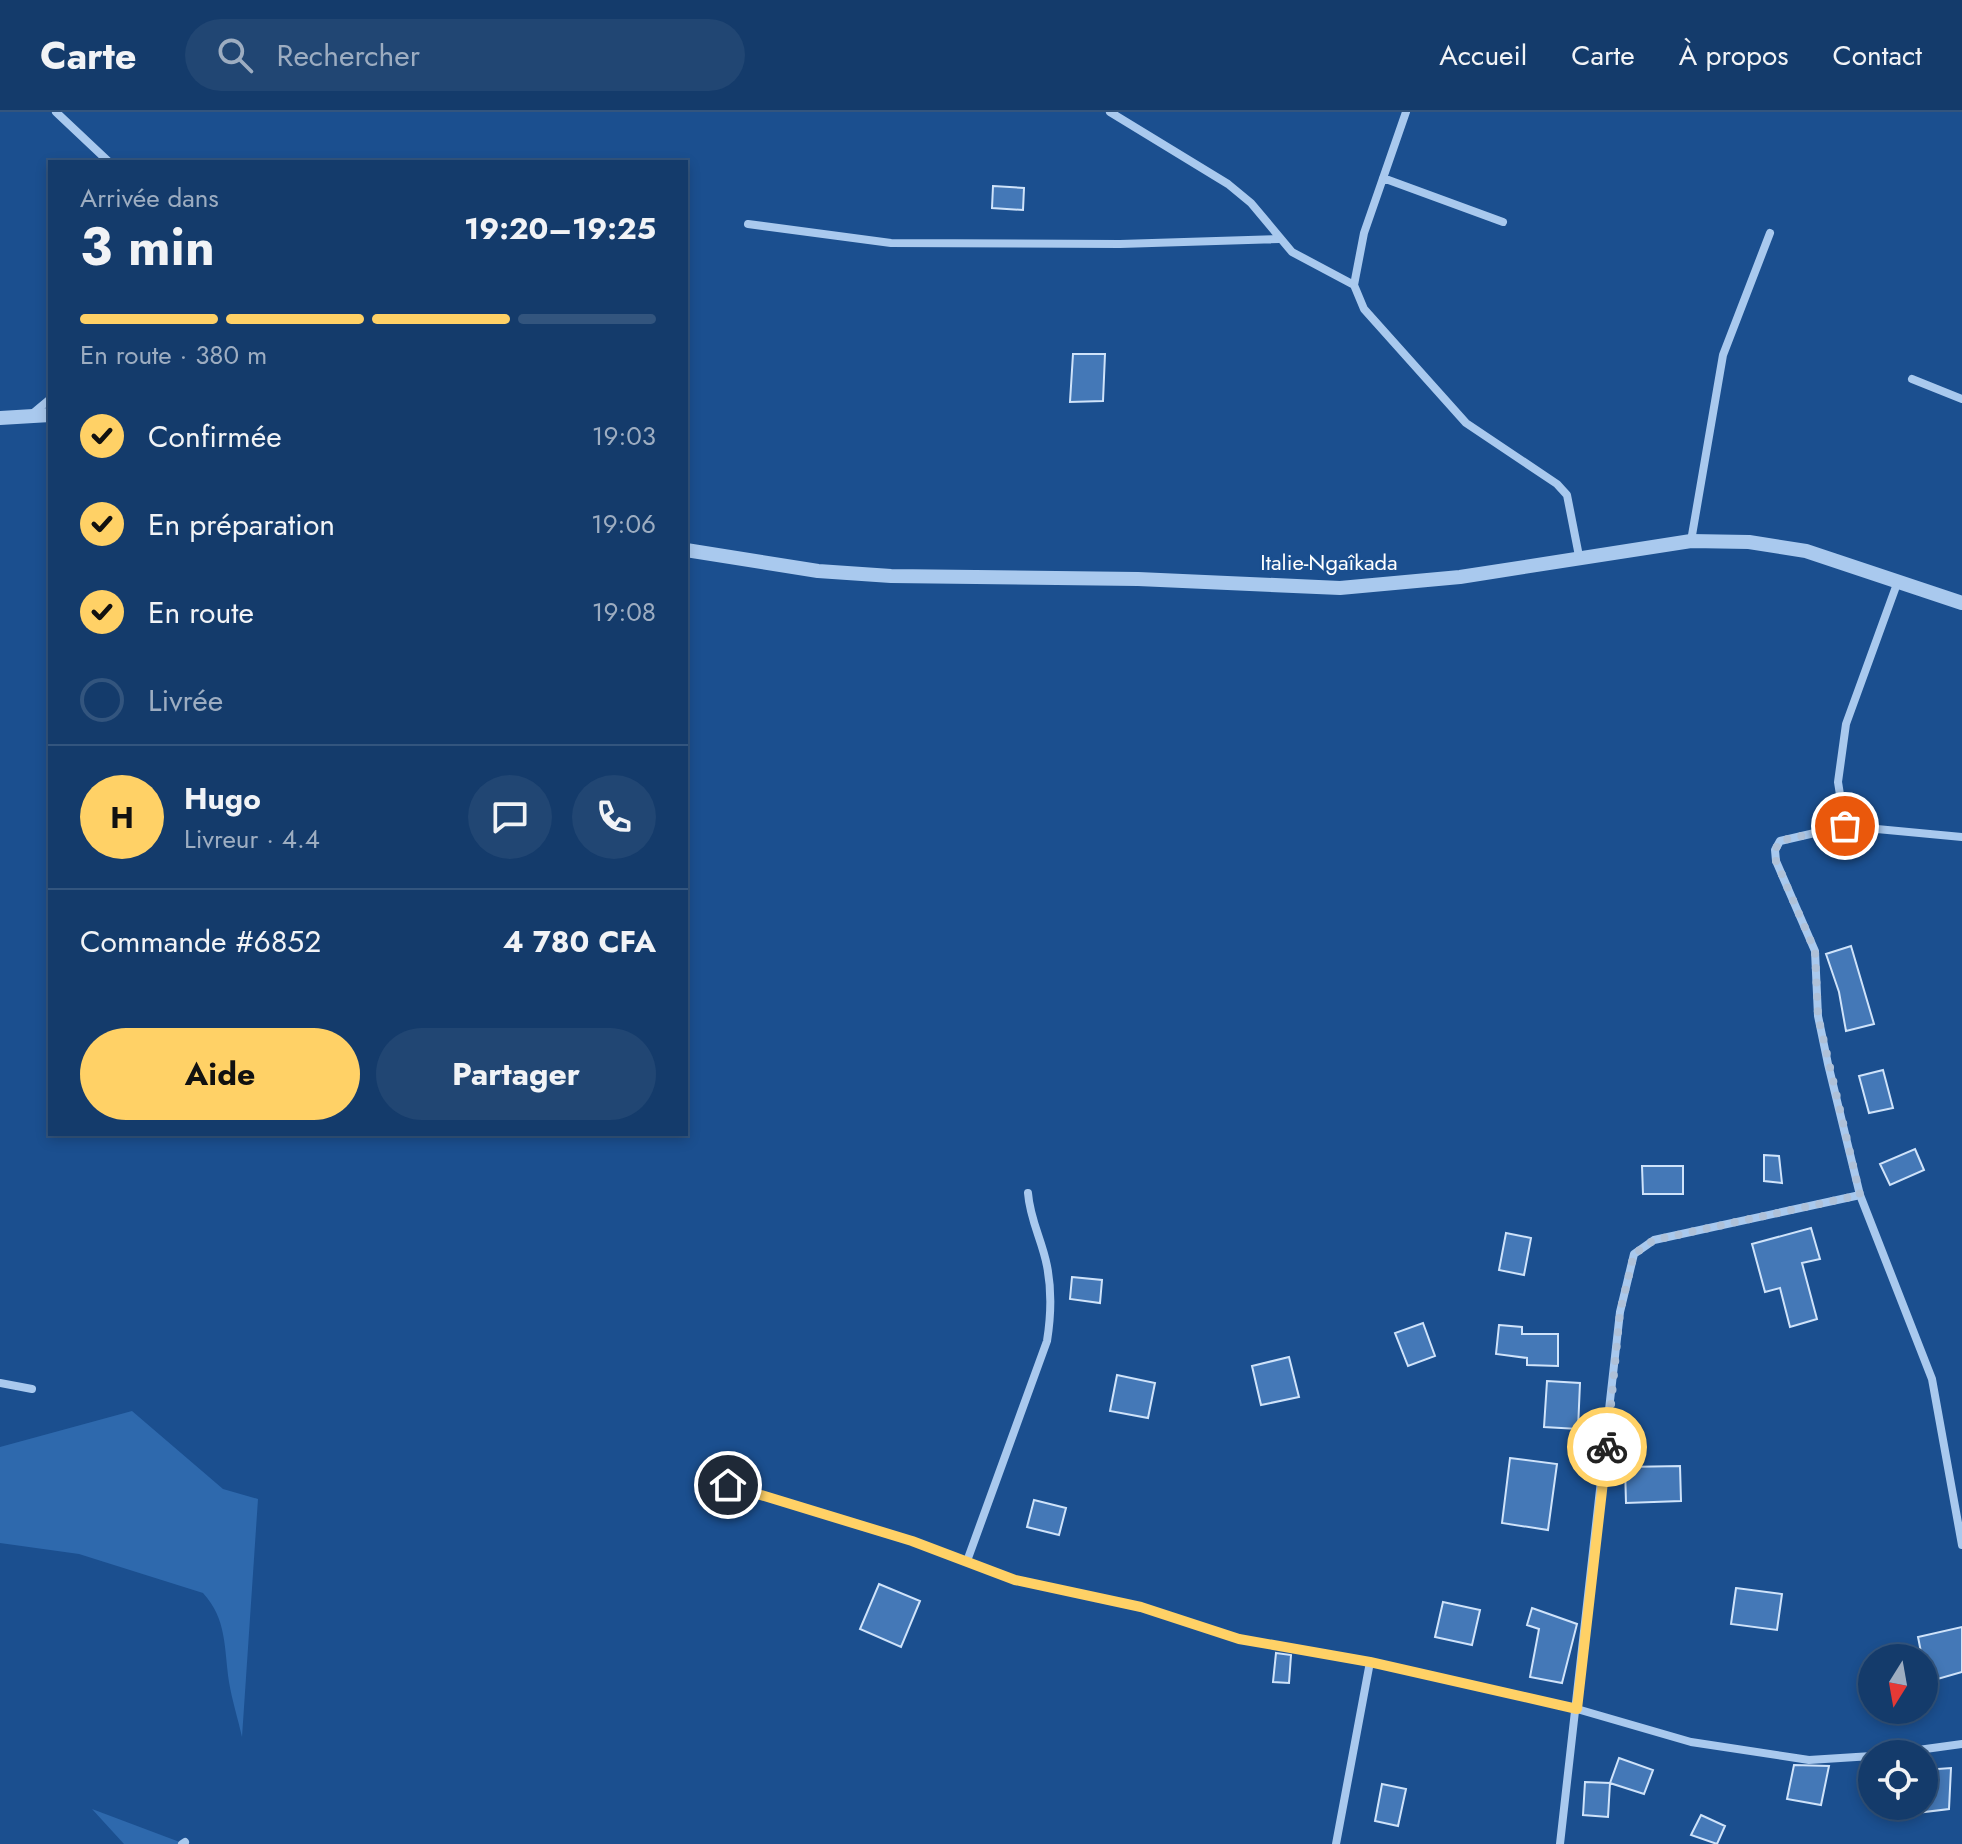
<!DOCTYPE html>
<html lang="fr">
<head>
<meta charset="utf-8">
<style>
	:root { --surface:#143b6b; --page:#214673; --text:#f1f3f6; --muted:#9dadc1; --line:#33557e; --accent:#ffd166 }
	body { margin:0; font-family:Jost,sans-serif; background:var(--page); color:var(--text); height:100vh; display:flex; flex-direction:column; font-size:30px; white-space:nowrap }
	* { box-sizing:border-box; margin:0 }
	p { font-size:26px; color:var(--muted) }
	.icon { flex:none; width:44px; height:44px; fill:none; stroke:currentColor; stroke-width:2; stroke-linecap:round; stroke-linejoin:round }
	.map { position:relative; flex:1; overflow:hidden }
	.panel { position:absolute; left:48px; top:48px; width:640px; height:976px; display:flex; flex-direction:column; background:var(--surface); border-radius:0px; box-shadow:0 4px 12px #0003,0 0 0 2px var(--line) }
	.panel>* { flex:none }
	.needle { width:52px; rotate:191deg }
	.fabs { position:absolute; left:1858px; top:1532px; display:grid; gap:16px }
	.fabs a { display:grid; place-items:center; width:80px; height:80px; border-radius:50%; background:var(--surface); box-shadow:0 4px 12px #0003,0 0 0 2px var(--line); font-size:40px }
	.pin { position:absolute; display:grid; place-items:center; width:68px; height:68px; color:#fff; margin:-34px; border:4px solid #fff; border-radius:50%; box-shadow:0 2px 8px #0007 }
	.courier { position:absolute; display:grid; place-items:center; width:80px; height:80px; margin:-40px; border:6px solid #ffd166; border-radius:50%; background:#fff; color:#222; box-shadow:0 2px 10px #0007 }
	.overview em { font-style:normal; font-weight:700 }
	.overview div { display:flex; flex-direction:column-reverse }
	.overview { display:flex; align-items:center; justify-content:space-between; height:136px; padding:0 32px }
	h1 { font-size:52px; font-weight:700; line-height:60px }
	.bar { display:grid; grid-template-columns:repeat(4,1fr); gap:12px 8px; align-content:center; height:96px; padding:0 32px }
	.bar i { height:10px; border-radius:6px; background:var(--line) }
	.bar .on { background:var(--accent) }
	.bar p { grid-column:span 4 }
	.line { display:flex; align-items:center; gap:20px; padding:0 32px; border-top:2px solid var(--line) }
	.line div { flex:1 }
	.round { display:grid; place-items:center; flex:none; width:84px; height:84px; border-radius:42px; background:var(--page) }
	ol { padding:0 32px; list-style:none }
	li { display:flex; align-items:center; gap:24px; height:88px }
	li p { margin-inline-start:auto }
	li .icon { padding:8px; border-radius:50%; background:var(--accent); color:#111; stroke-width:4 }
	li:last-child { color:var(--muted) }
	li i { width:44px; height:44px; border:4px solid var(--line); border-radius:50% }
	.primary-button { display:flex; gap:16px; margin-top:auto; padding:16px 32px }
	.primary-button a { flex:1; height:92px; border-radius:48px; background:var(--accent); color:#111; font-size:32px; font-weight:700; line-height:92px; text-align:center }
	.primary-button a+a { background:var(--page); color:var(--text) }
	header { display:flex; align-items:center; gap:48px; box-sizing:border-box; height:112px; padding:0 40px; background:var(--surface); border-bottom:2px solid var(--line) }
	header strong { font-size:38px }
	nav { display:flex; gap:44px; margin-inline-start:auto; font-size:28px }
	.search { width:560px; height:72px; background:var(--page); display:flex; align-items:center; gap:20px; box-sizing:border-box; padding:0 28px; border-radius:44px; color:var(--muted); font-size:30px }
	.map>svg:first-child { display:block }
	.green { fill:#2e69ad }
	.building { fill:#4478b7; stroke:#cfe3fa; stroke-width:2 }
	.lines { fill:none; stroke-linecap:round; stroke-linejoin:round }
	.minor { stroke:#a9c9ee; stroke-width:8 }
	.tertiary { stroke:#a9c9ee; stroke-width:14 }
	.done { stroke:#afc1d8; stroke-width:8; stroke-dasharray:0 14.4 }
	.route { stroke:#ffd166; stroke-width:10 }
	.labels { text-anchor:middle; stroke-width:6; stroke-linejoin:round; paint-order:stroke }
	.street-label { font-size:22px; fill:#fff; stroke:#1b4f8f }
</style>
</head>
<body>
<header>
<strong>Carte</strong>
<div class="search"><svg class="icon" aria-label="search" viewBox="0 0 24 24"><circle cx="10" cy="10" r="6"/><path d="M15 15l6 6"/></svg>Rechercher</div>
<nav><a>Accueil</a><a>Carte</a><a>À propos</a><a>Contact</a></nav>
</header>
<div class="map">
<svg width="1962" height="1732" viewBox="0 0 1962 1732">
	<rect width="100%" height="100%" fill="#1b4f8f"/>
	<!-- green -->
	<path class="green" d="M132,1299L223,1377L258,1387L242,1625C238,1607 232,1588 229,1570C224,1536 227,1507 203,1481L79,1442L0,1431V1335Z
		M92,1697L185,1732H124Z"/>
	<!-- building -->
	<path class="building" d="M993,74L1024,76L1023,98L992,96Z
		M1073,242H1105L1103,289L1070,290Z
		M1851,834L1874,912L1846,919L1839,880L1826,842Z
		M1883,958L1893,996L1869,1001L1859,964Z
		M1915,1037L1924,1058L1890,1073L1880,1052Z
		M1764,1043L1779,1044L1782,1071L1764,1069Z
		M1642,1054H1683V1082H1643Z
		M1811,1116L1820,1147L1802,1151L1817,1207L1790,1215L1780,1176L1765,1180L1752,1132Z
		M1506,1121L1531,1126L1524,1163L1499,1158Z
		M1072,1165L1102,1168L1100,1191L1070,1187Z
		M1423,1211L1435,1244L1408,1254L1395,1221Z
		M1499,1213L1522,1215V1222H1558V1254L1527,1253V1246L1496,1242Z
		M1289,1245L1299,1285L1261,1293L1252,1254Z
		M1117,1263L1155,1271L1148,1306L1110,1299Z
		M1547,1269L1580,1271L1578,1317L1544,1315Z
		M1510,1346L1557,1352L1548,1418L1502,1411Z
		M1680,1354L1681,1389L1626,1391L1625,1355Z
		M1034,1388L1066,1396L1059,1423L1027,1415Z
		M879,1472L920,1489L901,1535L860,1517Z
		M1736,1476L1782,1482L1777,1518L1731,1512Z
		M1443,1490L1480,1498L1472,1533L1435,1525Z
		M1532,1496L1577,1512L1562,1571L1530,1565L1539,1517L1527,1513Z
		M1962,1515V1560L1927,1570L1918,1525Z
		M1276,1541L1291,1543L1289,1571L1273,1570Z
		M1619,1646L1653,1658L1644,1682L1610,1671Z
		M1794,1653L1829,1654L1821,1693L1787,1687Z
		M1951,1656L1949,1697L1924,1700V1658Z
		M1585,1670L1610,1671L1608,1705L1583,1703Z
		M1382,1672L1406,1677L1398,1714L1375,1709Z
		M1701,1703L1725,1714L1717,1732L1691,1723Z"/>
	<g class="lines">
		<!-- minor -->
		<path class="minor" d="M56,0L109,50
			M1110,0L1228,72L1251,91L1292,140L1354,173
			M1406,0L1364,121L1354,173L1364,197L1466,311L1557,372L1567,383L1579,444
			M1383,66L1503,110
			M748,112L891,131L1120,132L1279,127
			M1912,267L1962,287
			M32,302L50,287
			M1691,429L1723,243L1770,121
			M1845,714L1838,670L1846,612L1898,469
			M1962,725L1845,714L1780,729L1775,738L1776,749L1815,839L1818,904L1828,952L1860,1083L1932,1267L1962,1433
			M0,1271L32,1277
			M728,1373L912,1429L1015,1468L1141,1495L1239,1527L1370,1550L1577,1597L1691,1630L1809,1648L1872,1644
			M967,1449L1047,1229C1051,1204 1052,1179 1047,1154C1042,1128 1030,1108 1028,1081
			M1889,1642L1962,1632
			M182,1732L185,1730
			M1336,1732L1370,1550
			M1560,1732L1620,1200L1634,1142L1654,1128L1860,1083"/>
		<!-- tertiary -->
		<path class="tertiary" d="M0,306L50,303
			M686,438L818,459L891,464L1138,467L1340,476L1460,465L1691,429L1749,430L1806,439L1962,491"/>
	</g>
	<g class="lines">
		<!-- done -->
		<path class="done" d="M1607,1335L1620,1200L1634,1142L1654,1128L1860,1083L1818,904L1815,839L1776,749L1775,738L1780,729L1845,714"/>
		<!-- route -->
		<path class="route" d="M728,1373L912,1429L1015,1468L1141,1495L1239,1527L1370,1550L1577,1597L1607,1335"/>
	</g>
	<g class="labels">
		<!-- street labels -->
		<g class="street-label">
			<text x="1329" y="458">Italie-Ngaîkada</text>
		</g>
	</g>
</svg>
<div class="fabs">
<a><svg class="needle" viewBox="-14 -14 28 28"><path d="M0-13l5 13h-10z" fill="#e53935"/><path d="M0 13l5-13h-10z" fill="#9dadc1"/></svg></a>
<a><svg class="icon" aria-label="locate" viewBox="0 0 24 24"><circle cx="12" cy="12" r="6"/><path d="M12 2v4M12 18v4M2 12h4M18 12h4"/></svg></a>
</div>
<div class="pin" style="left:1845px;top:714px;background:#ea580c"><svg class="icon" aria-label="bag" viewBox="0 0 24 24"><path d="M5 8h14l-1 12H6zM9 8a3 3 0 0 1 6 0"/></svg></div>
<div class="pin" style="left:728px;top:1373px;background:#1f2937"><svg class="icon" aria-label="home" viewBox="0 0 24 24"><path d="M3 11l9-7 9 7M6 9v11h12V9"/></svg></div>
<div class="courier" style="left:1607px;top:1335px"><svg class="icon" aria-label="bike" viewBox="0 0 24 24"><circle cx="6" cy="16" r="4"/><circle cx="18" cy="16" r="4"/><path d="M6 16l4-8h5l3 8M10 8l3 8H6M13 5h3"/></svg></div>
<section class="panel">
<div class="overview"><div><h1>3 min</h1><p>Arrivée dans</p></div><em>19:20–19:25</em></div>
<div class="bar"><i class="on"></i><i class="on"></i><i class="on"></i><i></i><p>En route · 380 m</p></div>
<ol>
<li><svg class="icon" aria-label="check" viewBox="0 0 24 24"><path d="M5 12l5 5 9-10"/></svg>Confirmée<p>19:03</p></li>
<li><svg class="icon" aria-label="check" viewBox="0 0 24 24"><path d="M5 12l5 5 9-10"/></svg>En préparation<p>19:06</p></li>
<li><svg class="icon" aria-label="check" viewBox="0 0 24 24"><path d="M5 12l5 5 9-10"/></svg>En route<p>19:08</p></li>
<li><i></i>Livrée</li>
</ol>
<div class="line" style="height:144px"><b class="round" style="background:var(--accent);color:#111">H</b><div><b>Hugo</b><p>Livreur · 4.4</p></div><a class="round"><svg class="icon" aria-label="chat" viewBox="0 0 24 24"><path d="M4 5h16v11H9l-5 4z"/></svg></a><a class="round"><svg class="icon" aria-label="phone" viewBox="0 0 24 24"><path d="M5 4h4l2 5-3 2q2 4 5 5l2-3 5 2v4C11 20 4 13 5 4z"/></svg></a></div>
<div class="line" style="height:104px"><div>Commande #6852</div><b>4 780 CFA</b></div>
<div class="primary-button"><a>Aide</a><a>Partager</a></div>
</section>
</div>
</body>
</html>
